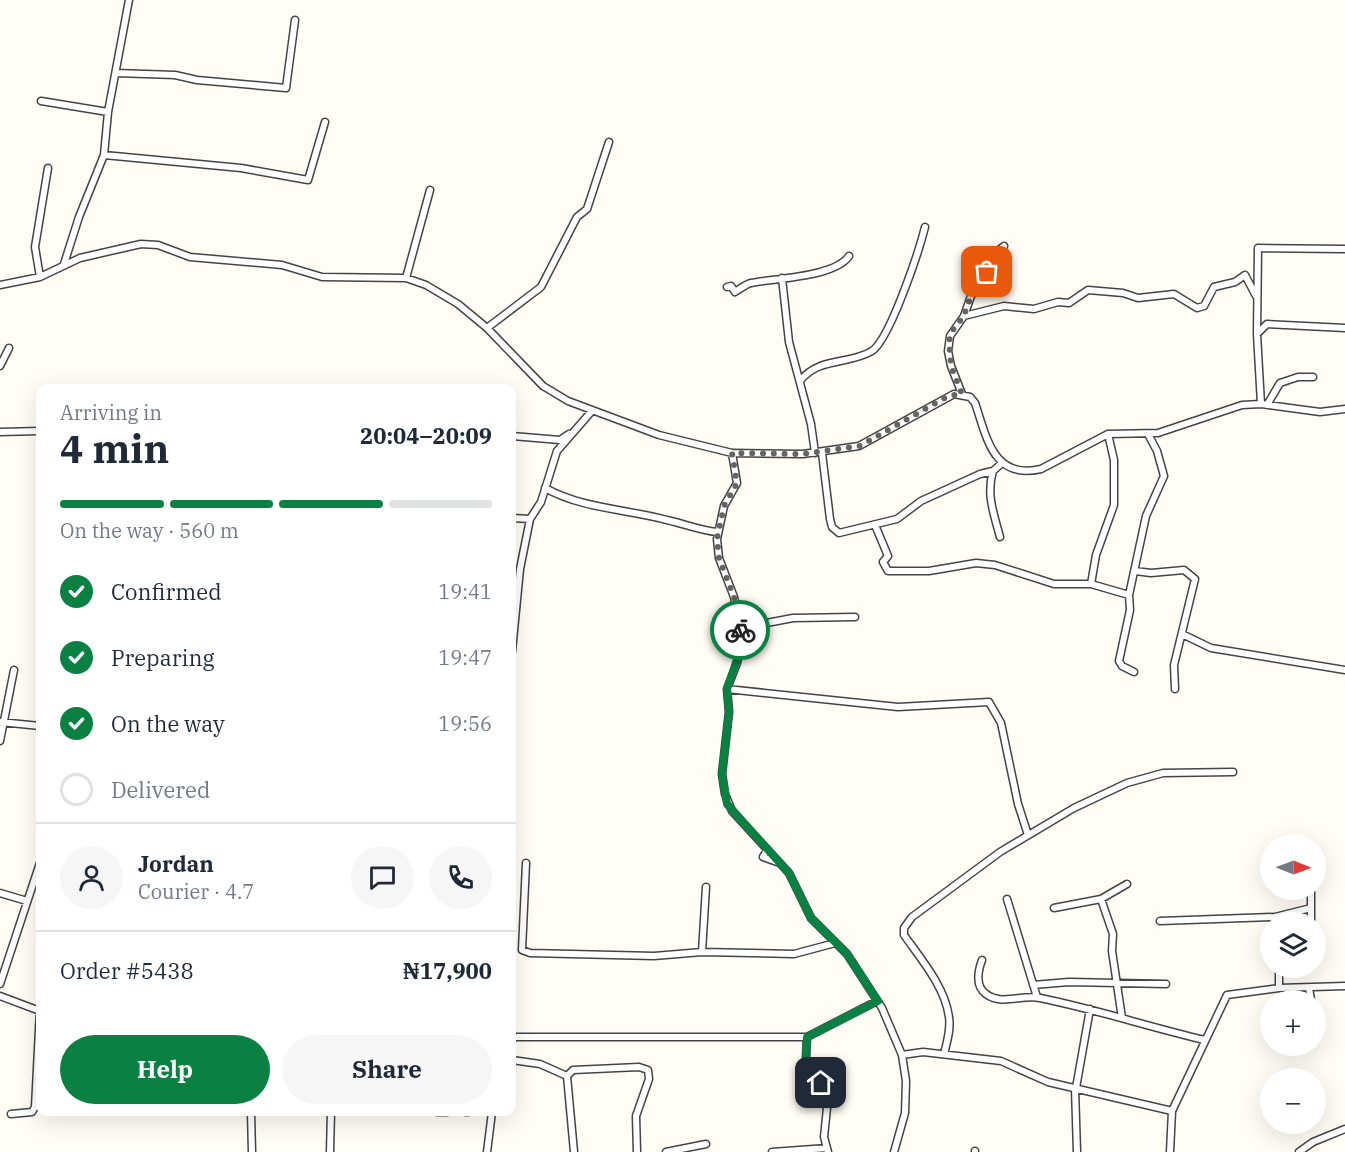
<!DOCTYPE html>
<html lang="en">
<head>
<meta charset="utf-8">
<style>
	:root { --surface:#fff; --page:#f6f6f7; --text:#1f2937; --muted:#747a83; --line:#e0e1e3; --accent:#0b8043 }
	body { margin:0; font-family:"IBM Plex Serif",serif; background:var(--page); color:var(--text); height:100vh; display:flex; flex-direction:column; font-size:22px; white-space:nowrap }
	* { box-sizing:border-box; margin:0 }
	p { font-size:20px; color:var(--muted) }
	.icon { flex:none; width:33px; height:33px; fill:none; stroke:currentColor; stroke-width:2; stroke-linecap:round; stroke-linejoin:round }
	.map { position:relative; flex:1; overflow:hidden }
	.side { position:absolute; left:36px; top:384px; width:480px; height:732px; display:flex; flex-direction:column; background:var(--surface); border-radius:12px; box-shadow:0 6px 24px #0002 }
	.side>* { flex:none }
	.needle { width:39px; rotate:91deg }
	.tools { position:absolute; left:1260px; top:834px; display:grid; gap:12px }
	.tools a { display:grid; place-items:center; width:66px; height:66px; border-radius:50%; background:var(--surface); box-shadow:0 6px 24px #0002; font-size:30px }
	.pin { position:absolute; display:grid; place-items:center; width:51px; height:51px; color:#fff; margin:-26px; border-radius:12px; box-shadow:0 3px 9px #0006 }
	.courier { position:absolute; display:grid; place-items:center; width:60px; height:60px; margin:-30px; border:4px solid #0b8043; border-radius:50%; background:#fff; color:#222; box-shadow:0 2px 8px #0007 }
	.head em { font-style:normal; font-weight:700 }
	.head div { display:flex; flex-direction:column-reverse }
	.head { display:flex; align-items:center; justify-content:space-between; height:102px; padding:0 24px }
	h1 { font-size:39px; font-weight:700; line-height:45px }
	.bar { display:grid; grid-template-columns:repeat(4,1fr); gap:9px 6px; align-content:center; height:72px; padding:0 24px }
	.bar i { height:8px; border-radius:4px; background:var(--line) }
	.bar .selected { background:var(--accent) }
	.bar p { grid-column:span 4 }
	.line { display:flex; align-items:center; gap:15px; padding:0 24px; border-top:2px solid var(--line) }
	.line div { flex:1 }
	.round { display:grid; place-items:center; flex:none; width:63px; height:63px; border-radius:32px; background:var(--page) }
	ol { padding:0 24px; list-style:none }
	li { display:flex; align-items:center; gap:18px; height:66px }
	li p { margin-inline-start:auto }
	li .icon { padding:6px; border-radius:50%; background:var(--accent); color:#fff; stroke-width:4 }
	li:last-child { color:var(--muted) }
	li i { width:33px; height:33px; border:3px solid var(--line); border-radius:50% }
	.button { display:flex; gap:12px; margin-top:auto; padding:12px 24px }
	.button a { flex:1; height:69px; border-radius:36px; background:var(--accent); color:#fff; font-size:24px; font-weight:700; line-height:69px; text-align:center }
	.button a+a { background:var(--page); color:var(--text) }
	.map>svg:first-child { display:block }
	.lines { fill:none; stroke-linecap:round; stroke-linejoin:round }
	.minor-casing { stroke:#444; stroke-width:9 }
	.minor { stroke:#fff; stroke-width:6 }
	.done { stroke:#646461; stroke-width:6; stroke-dasharray:0 10.8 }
	.route { stroke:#0b8043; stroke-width:8 }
</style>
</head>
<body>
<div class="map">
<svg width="1345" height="1152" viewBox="0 0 1345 1152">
	<rect width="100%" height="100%" fill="#fffdf5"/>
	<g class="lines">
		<!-- minor casing -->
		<g class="minor-casing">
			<path id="minor" d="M116,73L175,75L197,80L286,88L295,20
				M41,101L108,112
				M104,155L241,168L308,180L325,122
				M64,264L79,217L104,155L108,112L129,0
				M40,277L35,247L48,168
				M406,278L430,190
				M782,278L789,342L811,424L815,453
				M0,285L40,277L80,258L141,244L158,245L190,257L282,265L322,277L406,278L426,285L458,304L487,328L543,386L568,401L659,435L732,453L803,454L859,446L954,394L970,397L975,403C987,438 993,480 1041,469L1108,434L1158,433L1242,405L1261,404L1320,412L1345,409
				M727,287L731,286L735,292C740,289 746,284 751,283C776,278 835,277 849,256
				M964,316L1004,306L1034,309L1058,302L1069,303L1088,290L1123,293L1138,298L1174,294L1197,308L1204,306L1214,287L1235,282L1245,275L1256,296
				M487,328L541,287L577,217L587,209L609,142
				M1257,334L1267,324L1345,328
				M0,366L9,348
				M800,381C818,357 849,365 872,351C890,339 919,251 925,227
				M962,394L951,366L948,351L950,336L964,316L971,296L983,282L995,253L1004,246
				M1261,404L1257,334L1258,248L1345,249
				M1267,405L1280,383L1298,377H1313
				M0,432L40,431
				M512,436L560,440L569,434
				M732,453L737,483L724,506L717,539L719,558L734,597L742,640L737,663L727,689L729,712L722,774L725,794L732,811L789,873L811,918L847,954L882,1008L902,1055L906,1081L905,1113L894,1152
				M822,453L830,519L832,527L839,533L897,519L921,501L980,474L993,471L1002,463
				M993,471C986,495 994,514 1000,537
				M545,488C583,509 627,509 667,520C685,524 699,530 717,532
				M512,518L530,519L541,502L557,451L591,412
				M875,525L888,556L883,562L888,571H929L976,563L995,565L1054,584H1091L1129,595L1130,610L1119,661L1122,666L1134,672
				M1135,571L1151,573L1184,570L1195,579L1174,665L1175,689
				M1091,584L1096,555L1114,505V460L1108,434
				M1129,595L1146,516L1164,476L1157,451L1148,434
				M740,628L793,618L855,617
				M1182,634L1211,648L1345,670
				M512,651L520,569L530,519
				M727,689L898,707L989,702L1001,723L1018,804L1028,835
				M0,722L40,726
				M0,741L14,670
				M767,850L763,857L777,862
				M526,863L522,950L530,953L654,956L702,952L794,954L835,943
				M0,893L27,901
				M1007,899L1037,997
				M1101,899L1113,934L1112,951L1122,1018
				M1054,908L1101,899L1127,884
				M1311,908V922
				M1275,917L1311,908V890
				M1160,921L1275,917L1276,922
				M702,952L706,887
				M982,960C978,971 975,986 986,994C1002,1006 1022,994 1040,998C1095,1009 1149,1027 1205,1040
				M0,984L40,863
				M1033,985L1069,982L1166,984
				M1279,988V968
				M1309,988L1311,1000
				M0,996L40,1011
				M512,1037H807L806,1058L828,1098L824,1137L828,1152
				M807,1037L877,1001
				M944,1054C947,1042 951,1029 949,1017C945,987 921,959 904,935V928L912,917L1000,852L1074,808L1127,783L1163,773L1233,772
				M902,1055L923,1052L1001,1061L1048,1082L1172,1111
				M512,1060L540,1064L567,1076
				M1075,1088L1077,1152
				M1076,1088L1090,1009
				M251,1112L252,1152
				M437,1112H447
				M466,1112H468
				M11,1114L32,1112L35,1107L40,1010
				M975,1151V1152
				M330,1152L331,1112
				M487,1152L492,1112
				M574,1152L567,1076L573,1070L639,1067L648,1070L649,1079L636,1116L637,1152
				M666,1152L706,1144
				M772,1152L827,1148
				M1170,1152L1172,1111L1227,995L1279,988L1345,986
				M1299,1152L1313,1142L1345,1129"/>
		</g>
		<!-- minor -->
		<use href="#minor" class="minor"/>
	</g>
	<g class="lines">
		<!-- done -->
		<path class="done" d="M740,630L734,597L719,558L717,539L724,506L737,483L732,453L803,454L860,446L948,396L962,394L951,366L949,341L952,331L964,316L968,303L987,272"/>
		<!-- route -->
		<path class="route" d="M740,630V651L727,689L729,712L722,774L727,804L789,873L811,918L847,954L878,1001L807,1037L806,1058L821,1083"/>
	</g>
</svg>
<div class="tools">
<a><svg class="needle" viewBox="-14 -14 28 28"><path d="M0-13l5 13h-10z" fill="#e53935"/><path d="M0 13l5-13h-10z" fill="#747a83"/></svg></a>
<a><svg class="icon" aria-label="layers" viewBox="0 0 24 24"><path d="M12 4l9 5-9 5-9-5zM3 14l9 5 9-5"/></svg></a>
<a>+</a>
<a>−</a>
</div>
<div class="pin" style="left:987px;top:272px;background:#ea580c"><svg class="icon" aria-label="bag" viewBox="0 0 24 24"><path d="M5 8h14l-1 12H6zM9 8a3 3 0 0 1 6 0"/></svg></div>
<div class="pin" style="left:821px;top:1083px;background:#1f2937"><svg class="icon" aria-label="home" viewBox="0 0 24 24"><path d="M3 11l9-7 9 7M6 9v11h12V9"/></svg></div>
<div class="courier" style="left:740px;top:630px"><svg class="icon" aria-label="bike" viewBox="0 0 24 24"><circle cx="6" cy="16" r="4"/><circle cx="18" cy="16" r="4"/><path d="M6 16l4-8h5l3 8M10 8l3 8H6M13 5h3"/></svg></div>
<section class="side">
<div class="head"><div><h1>4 min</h1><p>Arriving in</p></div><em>20:04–20:09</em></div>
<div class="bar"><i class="selected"></i><i class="selected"></i><i class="selected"></i><i></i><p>On the way · 560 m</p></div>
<ol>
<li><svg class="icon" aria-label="check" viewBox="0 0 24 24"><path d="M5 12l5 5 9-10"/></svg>Confirmed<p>19:41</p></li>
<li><svg class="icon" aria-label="check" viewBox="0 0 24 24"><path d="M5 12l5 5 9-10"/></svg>Preparing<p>19:47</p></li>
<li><svg class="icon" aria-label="check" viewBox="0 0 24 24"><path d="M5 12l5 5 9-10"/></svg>On the way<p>19:56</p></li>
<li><i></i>Delivered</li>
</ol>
<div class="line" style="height:108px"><a class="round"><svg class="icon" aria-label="person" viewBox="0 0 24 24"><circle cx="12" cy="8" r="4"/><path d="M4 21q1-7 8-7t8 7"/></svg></a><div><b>Jordan</b><p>Courier · 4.7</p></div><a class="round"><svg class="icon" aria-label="chat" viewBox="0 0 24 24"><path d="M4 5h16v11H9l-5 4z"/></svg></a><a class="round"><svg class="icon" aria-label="phone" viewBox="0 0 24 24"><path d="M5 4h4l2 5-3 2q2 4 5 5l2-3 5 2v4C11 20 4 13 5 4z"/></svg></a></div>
<div class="line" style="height:78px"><div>Order #5438</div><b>₦17,900</b></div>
<div class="button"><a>Help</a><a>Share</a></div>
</section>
</div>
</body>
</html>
